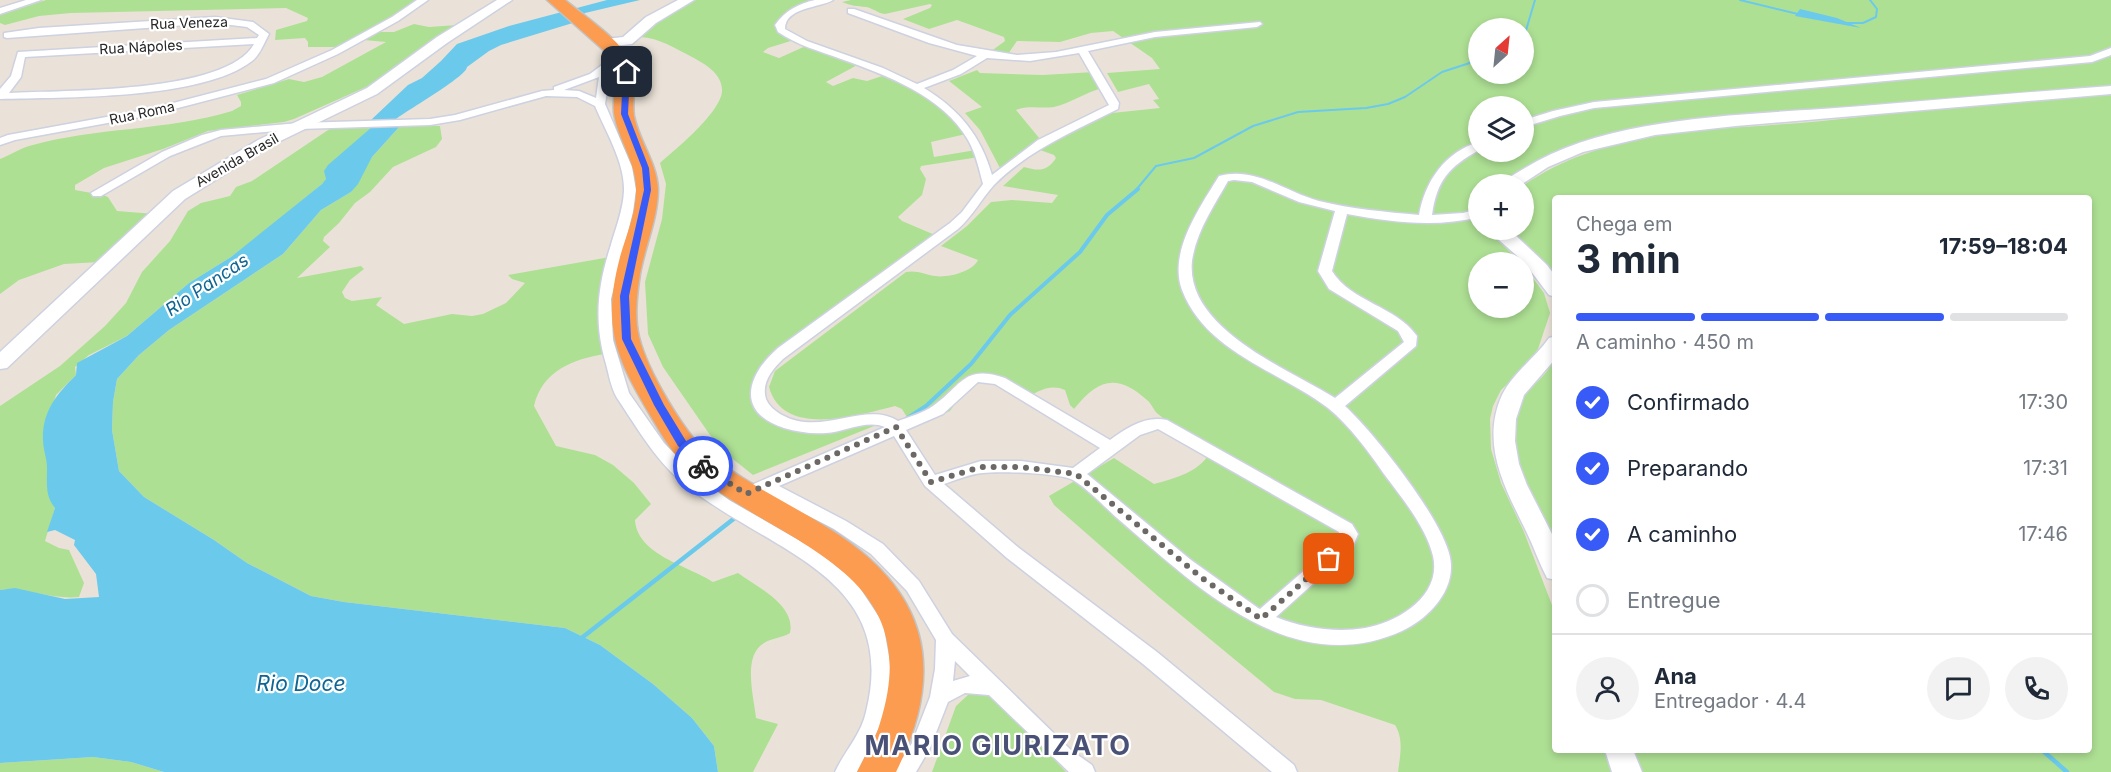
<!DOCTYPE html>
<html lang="pt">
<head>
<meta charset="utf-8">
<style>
	:root { --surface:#fff; --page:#f2f2f3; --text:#1f2937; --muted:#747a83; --line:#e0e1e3; --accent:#385bf7 }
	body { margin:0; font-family:Inter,sans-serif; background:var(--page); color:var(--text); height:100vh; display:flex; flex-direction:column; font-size:22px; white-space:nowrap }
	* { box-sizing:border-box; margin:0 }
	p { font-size:20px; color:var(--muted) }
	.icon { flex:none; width:33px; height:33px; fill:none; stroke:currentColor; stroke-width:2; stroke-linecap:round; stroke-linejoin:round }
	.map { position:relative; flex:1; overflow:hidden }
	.details { position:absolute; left:1552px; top:195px; width:540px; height:558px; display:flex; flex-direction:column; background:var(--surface); border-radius:6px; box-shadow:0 3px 9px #0003 }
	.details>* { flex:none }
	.needle { width:39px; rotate:27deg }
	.fabs { position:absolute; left:1468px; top:18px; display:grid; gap:12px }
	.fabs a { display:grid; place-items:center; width:66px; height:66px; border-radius:50%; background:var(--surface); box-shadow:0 3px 9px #0003; font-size:30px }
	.pin { position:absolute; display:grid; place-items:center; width:51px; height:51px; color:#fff; margin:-26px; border-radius:12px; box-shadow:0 3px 9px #0006 }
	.courier { position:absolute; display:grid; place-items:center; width:60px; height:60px; margin:-30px; border:4px solid #385bf7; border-radius:50%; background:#fff; color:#222; box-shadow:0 2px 8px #0007 }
	.head em { font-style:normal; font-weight:700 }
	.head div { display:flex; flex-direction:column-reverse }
	.head { display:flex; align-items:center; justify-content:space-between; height:102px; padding:0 24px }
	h1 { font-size:39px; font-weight:700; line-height:45px }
	.bar { display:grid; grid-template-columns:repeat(4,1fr); gap:9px 6px; align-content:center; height:72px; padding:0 24px }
	.bar i { height:8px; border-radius:4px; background:var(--line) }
	.bar .on { background:var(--accent) }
	.bar p { grid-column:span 4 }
	.line { display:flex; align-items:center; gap:15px; padding:0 24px; border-top:2px solid var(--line) }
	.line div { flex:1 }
	.round { display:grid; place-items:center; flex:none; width:63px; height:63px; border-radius:32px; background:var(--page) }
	ol { padding:0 24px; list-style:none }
	li { display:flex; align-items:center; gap:18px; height:66px }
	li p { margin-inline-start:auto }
	li .icon { padding:6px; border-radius:50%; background:var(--accent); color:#fff; stroke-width:4 }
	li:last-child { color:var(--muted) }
	li i { width:33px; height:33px; border:3px solid var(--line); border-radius:50% }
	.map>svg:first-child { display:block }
	.green { fill:#aee094; fill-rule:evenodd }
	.water { fill:#6bc9ec }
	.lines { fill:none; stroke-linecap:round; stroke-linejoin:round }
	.stream-far2 { stroke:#6bc9ec; stroke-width:2 }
	.stream-far1 { stroke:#6bc9ec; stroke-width:4 }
	.stream { stroke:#6bc9ec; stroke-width:4.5 }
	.street-casing { stroke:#cdd1e0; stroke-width:3 }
	.secondary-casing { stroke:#cdd1e0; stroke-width:3 }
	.highway-casing { stroke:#c3c3c3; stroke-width:3 }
	.street { fill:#fff; fill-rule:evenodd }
	.secondary { fill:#fff; fill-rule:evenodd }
	.highway { fill:#fc9c51; fill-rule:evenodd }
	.route { fill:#385bf7 }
	.done { stroke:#6b6865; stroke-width:6; stroke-dasharray:0 10.8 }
	.labels { text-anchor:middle; stroke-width:4.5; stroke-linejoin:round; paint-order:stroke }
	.far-street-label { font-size:14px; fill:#272727; stroke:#fff }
	.water-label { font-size:18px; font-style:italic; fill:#0f6593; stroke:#fff }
	.near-water-label { font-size:21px; font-style:italic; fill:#0f6593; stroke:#fff }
	.near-district-label { font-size:27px; font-weight:bold; letter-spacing:1.5px; fill:#495176; stroke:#fff }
</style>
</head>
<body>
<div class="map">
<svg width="2111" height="772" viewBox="0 0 2111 772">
	<rect width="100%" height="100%" fill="#eae2d8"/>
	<!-- green -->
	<path class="green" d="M46,0H418L388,19L337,47H308V42L305,38L275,40L276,30L307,21L308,18L286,8L71,13L39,16L5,25L0,23V15Z
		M696,0H808L813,4L794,11L783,25L786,34L794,40L768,48L763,52L779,58L808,45L861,63L826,82L833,86L853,78L867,81L888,74L938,104L966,134L931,142L934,157L976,150L979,157L921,166L920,169L926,179L922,195L898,217L902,221L935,235L767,360L752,394C760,403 767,415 776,423C799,443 851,423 879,424L753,475L719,448L663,367L648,334L645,282L662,219L666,184L660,163C675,150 724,110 722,89C721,73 705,64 692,57C674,48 660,38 640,37L667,15Z
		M851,0H2111V86L1617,134L1512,177L1502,184H1479V230H1493L1504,246L1520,262H1479V308H1524V266L1544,293L1550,313L1538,349L1522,370L1501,390L1493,406L1490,419L1491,449L1501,483L1524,532L1555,613L1556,750H1605L1613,772H1398C1400,756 1404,739 1395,725L1321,700L1295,699L1274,692L1159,597L1054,505L1049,496L1114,458L1154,484C1173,479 1204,471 1211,449L1206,442C1191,433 1171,426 1158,414C1153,410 1152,404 1147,400C1116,372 1097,380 1074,409L1070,405L1065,390C1050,383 1036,392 1023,400L999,376L986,375L962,393L950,411L913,427L902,409L895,406C859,415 783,439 769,387L775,371L906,272C917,270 924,274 935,276C948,278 972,272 978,260L941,246L967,226L991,202L1012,200L1052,203L1058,195L1003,186L1024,167C1038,171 1047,172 1056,158L1054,155L1040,150L1064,134L1112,113L1160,108L1153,100L1159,99L1149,84L1118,92L1107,73L1160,69L1152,58L1113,31L1091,33L1060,42L1017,41L1008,54L990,52L1005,41L1004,37L957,20L929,29L903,19L930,8L932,5L930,4L885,14C877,13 873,8 866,7C857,6 851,6 842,2ZM1479,28H1524V74H1479ZM1479,106H1524V152H1479Z
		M414,24L429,27L457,25L455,30L427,44L407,60L366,87L294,119L284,122L208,131L163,149L104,168L75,185V190L103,195L108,197L117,211L155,214L100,262L64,264L19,280L0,294V159C10,155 19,149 29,146C96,127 166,131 232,111L241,106V102L237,95L289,79L304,82L322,77L386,42L364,40L377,32H394Z
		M977,70L980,73L1043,75L1094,72L1103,88C1086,92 1071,103 1054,107C1041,109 1029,105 1016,110L1040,139L1003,168H1000L980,130L965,113L982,107L949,81Z
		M2111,93V772H1641L1632,750H2090V198H1556L1555,283L1510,230H1524V185C1611,125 1721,131 1822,121C1918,111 2014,100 2111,93Z
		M334,126H373L322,184L266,230L231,257L189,283L127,336L89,355L75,367L76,375L56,395L43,439L48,465L47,487L55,508L45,541L59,548L69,550L84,583L79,597C52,600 26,587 0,590V406L60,366L105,326L126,303L142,272L170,241L188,211L201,203L230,196L236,187L252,181Z
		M400,126H440L442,139L436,147L393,167L370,192L355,203L339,223L324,237L323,241L330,247L297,278L361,266L364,269L350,280L342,292L345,298L352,301L382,297L376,305L404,324L452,314L472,316L483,314L506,303L525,283L512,279L508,275L610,257C600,290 591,321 605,354C573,359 542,371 534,406L556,446L595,455L613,465L634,483L651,504L635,520C637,555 689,566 713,582L738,573C757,587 796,605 790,633C782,638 772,638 764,643C742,656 754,697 756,718L778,724L753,772H718L714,746L692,718L653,684L600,645L565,628L344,602L311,596L247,563L214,540L144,497L119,471L112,430L113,402L117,379L139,355L169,330L283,254L321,210L351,192L372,157Z
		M1555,359V552C1535,507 1496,450 1520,401C1525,392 1535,385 1542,377C1547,372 1551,365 1555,359Z
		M984,692L995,697L1066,772H932L956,706L969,694Z
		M93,757L131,762L164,772H0V763Z"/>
	<!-- water -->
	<path class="water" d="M607,0H640L585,13L576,22L501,45L489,51L467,67C466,77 407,110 395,120L400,126L372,157L358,184L351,192L321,210L283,254L169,330L139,355L117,379L113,402L112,430L119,471L144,497L214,540L247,563L311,596L344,602L565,628L600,645L653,684L692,718L714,746L718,772H164L131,762L93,757L0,763V590L15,588L65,599L99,597L96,574L74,545L75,540L55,530L47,532L55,508C45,496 47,483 47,468C47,459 43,449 43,440C42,411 57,394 76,375L77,363L127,336L189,283L231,257L322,184L326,179L324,171L328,165L373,126L371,120L408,85L422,78L441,61L457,44L509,26Z
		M1800,9L1837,18L1861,28L1795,16Z"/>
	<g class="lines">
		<!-- stream-far2 -->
		<path class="stream-far2" d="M1740,0L1798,14
			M1847,23H1863L1876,17L1877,9L1870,0
			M1524,37L1535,0
			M1136,190L1156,166L1194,158L1253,126L1298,112L1366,108L1388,104L1405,97L1442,72L1479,60"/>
		<!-- stream-far1 -->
		<path class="stream-far1" d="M906,419L926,406L971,364L1010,315L1080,252L1107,215L1138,189"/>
		<!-- stream -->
		<path class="stream" d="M579,640L736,517
			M2042,750L2067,772"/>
		<!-- street casing -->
		<g class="street-casing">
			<path id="street" d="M26,0H41L0,14V8Z
				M417,0H428L398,21L338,54L274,83L151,115L15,140L0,145V138L8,135L150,109L266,79L332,50L392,17Z
				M815,0H833C820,8 785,7 785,29L807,41L883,68L917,84L953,70L977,56L929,43L848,13V9H854L957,45L1017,55L1056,52L1155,32L1260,22L1262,24L1257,27L1155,37L1088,51L1119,103L1118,109C1074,131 1029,150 994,185C981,199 973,216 958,229L783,359C772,370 761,383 766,399C769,406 775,411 782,415C822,437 865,400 898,421C909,417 923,413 933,406C962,386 963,364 1005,378L1110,440C1126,428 1146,415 1167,420L1352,524L1358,534L1352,549L1276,617C1303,628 1336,633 1365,628C1398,622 1442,596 1433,556C1426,527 1402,498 1384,474C1368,451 1350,426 1328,408C1280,371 1206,353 1182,290C1168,252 1200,207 1219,176C1256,166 1285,192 1319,201C1352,209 1386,212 1419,215C1425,181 1445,152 1479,142V150C1449,167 1437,180 1432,215L1463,213L1479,209V217C1436,228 1390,222 1347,214L1332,271C1351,302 1396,306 1417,336L1416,346L1345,406C1374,433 1442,518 1450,557C1457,590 1428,619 1402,631C1294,680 1200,590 1124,524C1108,511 1091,491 1073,480C1060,473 999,471 983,473C970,474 956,480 944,484L1019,548L1157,652L1294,765L1297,772H1272L1143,664L1007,558L925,486L894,436L779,486L846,521L883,544L919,581L952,634L1072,751L1092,765L1095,772H1069L989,695L965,693L948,702L930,748L916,772H894L912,743L930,697L935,669L936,640L907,591L871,554L834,529L764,493L746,500L740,498L738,494L740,490L885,427C867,419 844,432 826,433C811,434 798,432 784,428C735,412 747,375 778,348L950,223L962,212L983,184C979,169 976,154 968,140C943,96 886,75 841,59C819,51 797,45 778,32L775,25C786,10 798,4 815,0ZM1079,53L1109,105L1038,140L992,175C981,136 959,109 924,88L961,74L987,58L1030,61ZM1234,180L1252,182L1299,202L1335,211L1318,271L1329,289L1398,331L1404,342L1335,398C1289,369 1185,329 1192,261C1196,232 1214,206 1228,181ZM978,382L995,384L1100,448L1073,468L1021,461H981L935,475L906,430L943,414ZM1158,429L1339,532L1338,541L1260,609L1258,608L1191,560L1087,474L1140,435ZM955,661L970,676L953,681Z
				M215,17L253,22L269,34C264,43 260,55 252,61C202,100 64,97 0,99V89L11,76L18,52L257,38L259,35L247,27L215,23L7,38L4,37V33L39,28ZM254,44C227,94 62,90 9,93L21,77L25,57Z
				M2111,48V55L2092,62L1594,108L1560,116L1524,127V120L1553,111L1594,102L2090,56Z
				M610,59L615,62L611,67L605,104L632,167L636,190L633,212L611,299L613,340L629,393L664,443L697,477L729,500L816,550L856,582L883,623L892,673L886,714L857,772H835C844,752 861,735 866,712C900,575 770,553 687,486C657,463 638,429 617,398C611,388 609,375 606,364C594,324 597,288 610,248C615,230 623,211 624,191C625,163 606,132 595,106L577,97L546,96L460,120L430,125L299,129L221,136L170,156L101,196H93L91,193L162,152L202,135L221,130L299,123L430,119L455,115L542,91L554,90V87L590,74ZM599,77L596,98L579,91L564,90Z"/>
		</g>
		<!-- secondary casing -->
		<g class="secondary-casing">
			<path id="secondary" d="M497,0H512L447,43L377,94L270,146L185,199L7,368L0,369V352L173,191L258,140L367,88L437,37Z
				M678,0H694L656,23L632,44L606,47L599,43L606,39L623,37L646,17Z
				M2111,86V94L1736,126L1655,135L1583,152L1548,167L1522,184H1503C1508,177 1517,173 1525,168C1613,113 1759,115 1862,106C1945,99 2028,92 2111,86Z
				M1494,230H1510L1547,265L1556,277V297L1549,295L1524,262L1499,240Z
				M1556,336V358L1524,395L1516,419L1515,441L1519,464L1527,485L1556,542V580L1547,578C1539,563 1534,547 1526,531C1505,488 1480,444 1502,395C1513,373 1535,358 1549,338Z
				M1605,750H1633L1642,772H1612Z"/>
		</g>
		<!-- highway casing -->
		<g class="highway-casing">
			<path id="highway" d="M547,0H565C584,16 616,37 629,58C639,76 631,96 634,116C639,141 657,163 658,189C658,218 645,246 640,274C637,294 634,317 639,337C647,370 683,431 708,454C745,483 789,503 828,528C928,590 947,668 896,772H857C865,755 875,741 880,723C930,565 775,546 687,467C673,454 663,437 653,420C617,359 601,329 620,257C626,235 636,214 636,191C637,163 618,140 614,113C612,93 621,74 609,55Z"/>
		</g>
		<!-- street -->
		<use href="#street" class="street"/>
		<!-- secondary -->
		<use href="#secondary" class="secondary"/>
		<!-- highway -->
		<use href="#highway" class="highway"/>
	</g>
	<!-- route -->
	<path class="route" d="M627,70L630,72L628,114L649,168L651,190L629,296L631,339L664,405L686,441L708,466L703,469L678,446L654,405L622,339L620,296L644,190L642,168L621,114L623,72Z"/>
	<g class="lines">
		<!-- done -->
		<path class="done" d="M703,466L746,494L896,427L931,482L981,467H1021L1076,474L1202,578L1261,619L1329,559"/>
	</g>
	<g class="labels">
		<!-- far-street labels -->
		<g class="far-street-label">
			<text transform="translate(189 23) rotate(-2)" y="5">Rua Veneza</text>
			<text transform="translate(141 47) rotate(-3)" y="5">Rua Nápoles</text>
			<text transform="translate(142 113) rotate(-12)" y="5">Rua Roma</text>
			<text transform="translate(237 160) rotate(-30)" y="5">Avenida Brasil</text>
		</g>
		<!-- water labels -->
		<g class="water-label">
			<text transform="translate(207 285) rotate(-34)" y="6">Rio Pancas</text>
		</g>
		<!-- near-water labels -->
		<g class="near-water-label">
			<text x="301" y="691">Rio Doce</text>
		</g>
		<!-- near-district labels -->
		<g class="near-district-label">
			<text x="998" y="755">MARIO GIURIZATO</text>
		</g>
	</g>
</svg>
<div class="fabs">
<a><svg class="needle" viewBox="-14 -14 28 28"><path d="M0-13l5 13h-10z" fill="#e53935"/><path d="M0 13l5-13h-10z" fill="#747a83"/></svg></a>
<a><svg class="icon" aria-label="layers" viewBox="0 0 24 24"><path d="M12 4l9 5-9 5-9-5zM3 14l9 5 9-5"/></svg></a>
<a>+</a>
<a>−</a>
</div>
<div class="pin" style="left:1329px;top:559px;background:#ea580c"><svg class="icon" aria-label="bag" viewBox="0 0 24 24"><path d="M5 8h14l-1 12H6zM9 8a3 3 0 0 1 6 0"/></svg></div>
<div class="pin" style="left:627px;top:72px;background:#1f2937"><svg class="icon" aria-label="home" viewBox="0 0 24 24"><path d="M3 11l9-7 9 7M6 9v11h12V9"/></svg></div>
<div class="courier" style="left:703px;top:466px"><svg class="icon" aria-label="bike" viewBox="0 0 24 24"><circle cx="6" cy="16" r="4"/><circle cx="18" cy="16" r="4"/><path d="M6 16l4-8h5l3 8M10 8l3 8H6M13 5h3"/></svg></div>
<section class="details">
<div class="head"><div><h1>3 min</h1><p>Chega em</p></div><em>17:59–18:04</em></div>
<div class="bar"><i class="on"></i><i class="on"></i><i class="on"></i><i></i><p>A caminho · 450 m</p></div>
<ol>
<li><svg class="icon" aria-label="check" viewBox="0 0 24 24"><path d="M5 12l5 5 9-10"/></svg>Confirmado<p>17:30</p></li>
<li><svg class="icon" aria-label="check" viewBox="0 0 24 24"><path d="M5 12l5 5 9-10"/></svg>Preparando<p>17:31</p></li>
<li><svg class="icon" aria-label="check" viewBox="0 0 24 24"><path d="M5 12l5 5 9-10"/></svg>A caminho<p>17:46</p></li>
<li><i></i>Entregue</li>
</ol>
<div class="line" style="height:108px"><a class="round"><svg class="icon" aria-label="person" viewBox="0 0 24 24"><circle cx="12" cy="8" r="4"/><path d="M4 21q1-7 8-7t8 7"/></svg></a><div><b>Ana</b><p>Entregador · 4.4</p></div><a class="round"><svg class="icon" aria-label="chat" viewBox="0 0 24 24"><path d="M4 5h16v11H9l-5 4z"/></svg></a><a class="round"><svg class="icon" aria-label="phone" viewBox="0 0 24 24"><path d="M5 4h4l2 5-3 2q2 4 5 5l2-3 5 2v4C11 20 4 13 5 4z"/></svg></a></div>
</section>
</div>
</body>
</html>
